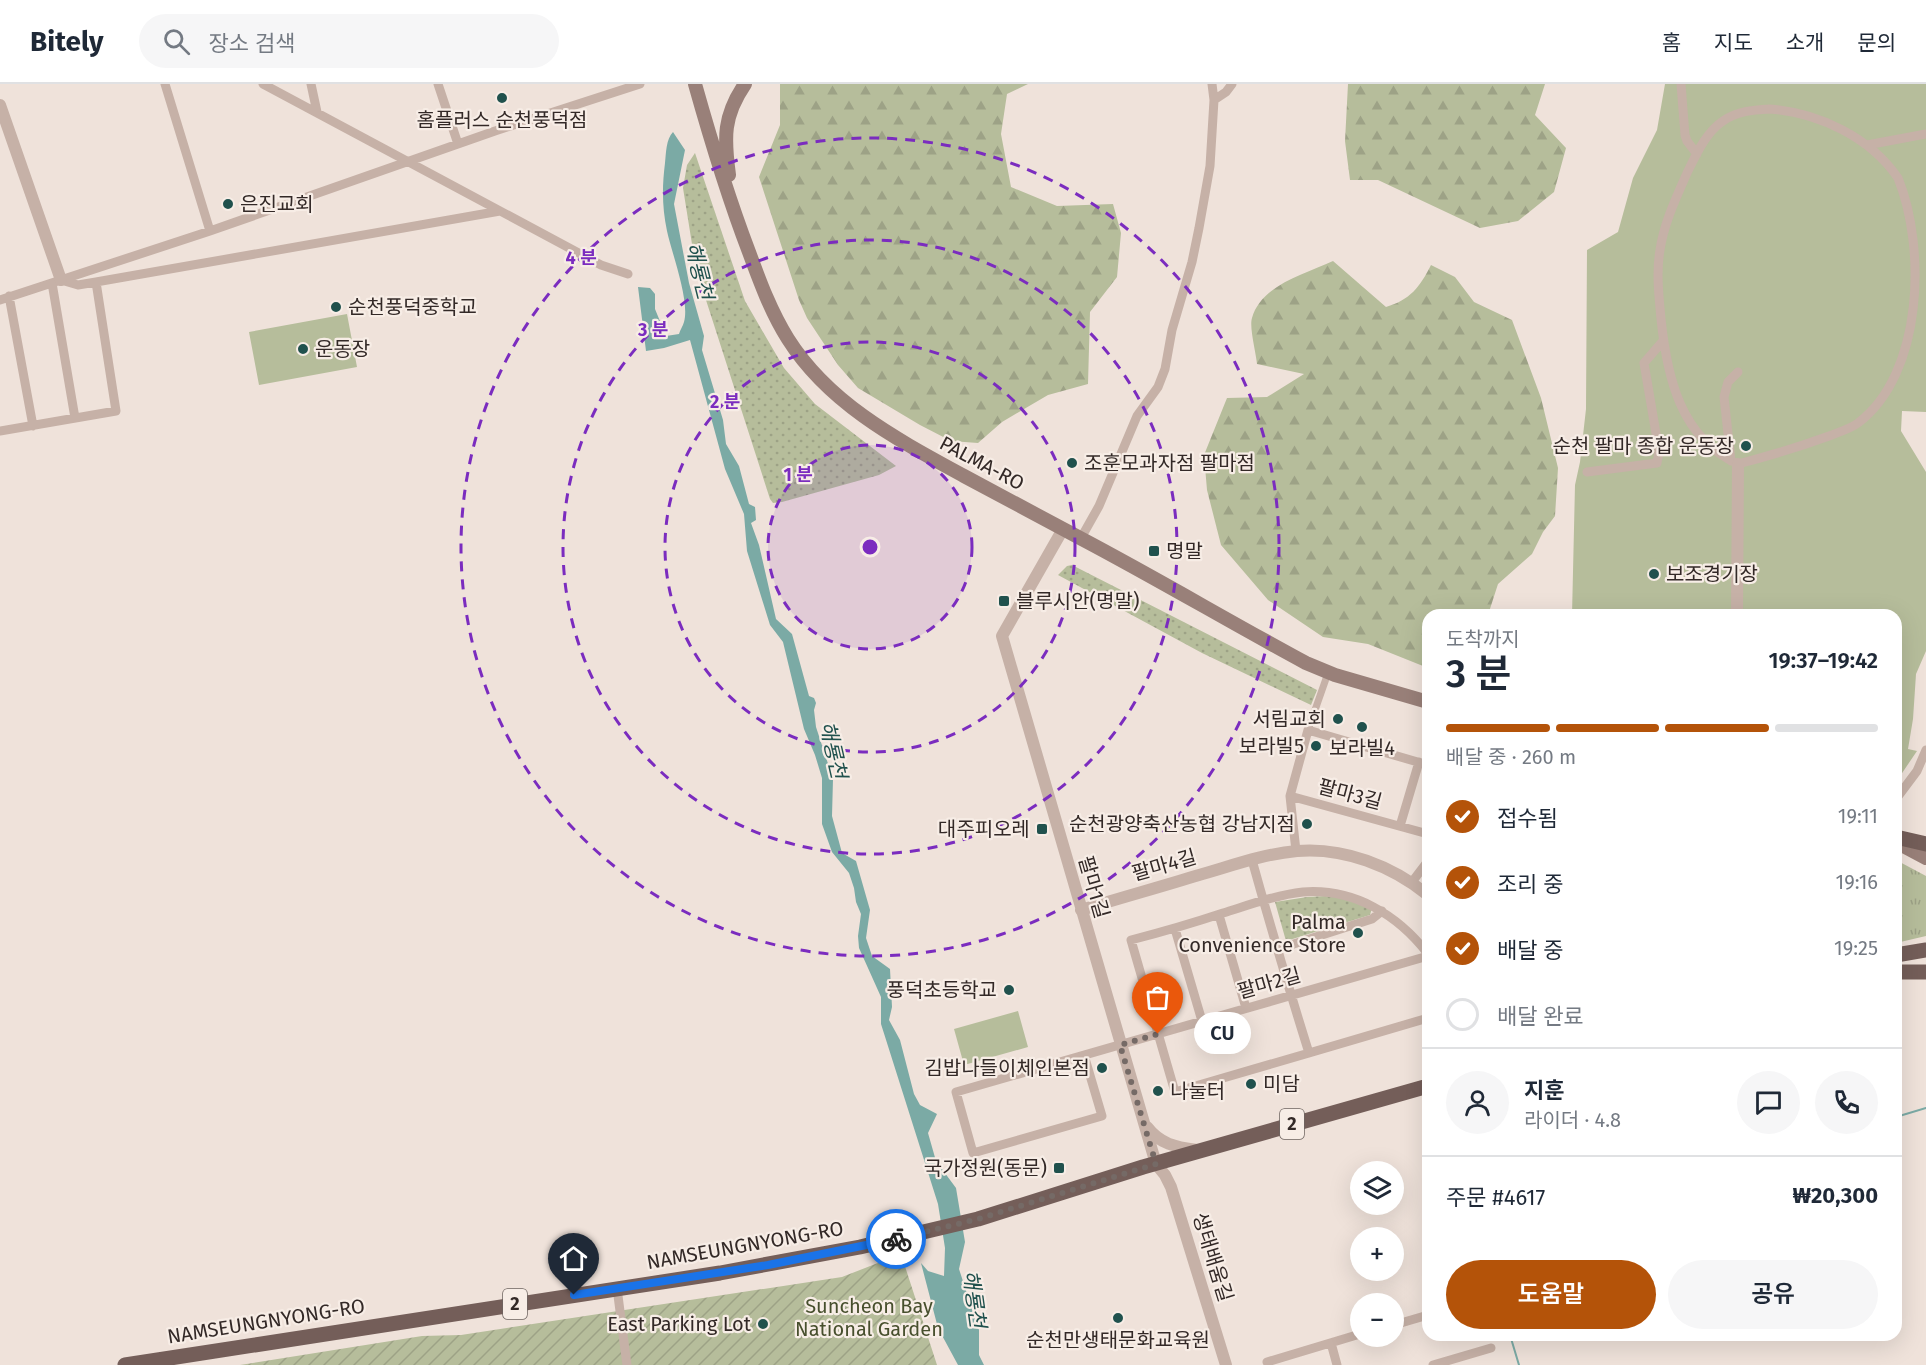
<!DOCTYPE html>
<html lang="ko">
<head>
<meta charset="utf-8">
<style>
	:root { --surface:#fff; --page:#f6f6f7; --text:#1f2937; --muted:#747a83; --line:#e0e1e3; --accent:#b45309 }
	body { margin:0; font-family:"Fira Sans","Noto Sans KR",sans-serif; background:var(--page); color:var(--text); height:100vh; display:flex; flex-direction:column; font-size:22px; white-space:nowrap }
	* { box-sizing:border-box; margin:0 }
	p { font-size:20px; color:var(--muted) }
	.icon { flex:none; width:33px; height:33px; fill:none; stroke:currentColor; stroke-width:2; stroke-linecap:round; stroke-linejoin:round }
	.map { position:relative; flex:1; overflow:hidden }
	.details { position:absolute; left:1422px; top:525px; width:480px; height:732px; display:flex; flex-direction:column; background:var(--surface); border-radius:18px; box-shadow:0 6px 24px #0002 }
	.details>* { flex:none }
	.controls { position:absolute; left:1350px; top:1077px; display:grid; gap:12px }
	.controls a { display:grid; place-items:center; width:54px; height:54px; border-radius:50%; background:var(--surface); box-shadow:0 6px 24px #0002; font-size:30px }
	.pin { position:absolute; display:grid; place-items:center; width:51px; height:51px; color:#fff; margin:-62px -26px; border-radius:50% 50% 50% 0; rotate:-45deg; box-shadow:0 0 6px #0007 }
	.pin .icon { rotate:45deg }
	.courier { position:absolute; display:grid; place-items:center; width:60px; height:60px; margin:-30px; border:4px solid #1a73e8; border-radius:50%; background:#fff; color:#222; box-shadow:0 2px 8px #0007 }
	.bubble { position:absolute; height:42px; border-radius:21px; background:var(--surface); box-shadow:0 6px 24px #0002; font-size:20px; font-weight:600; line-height:42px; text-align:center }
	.headline em { font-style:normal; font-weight:600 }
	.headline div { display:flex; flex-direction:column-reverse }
	.headline { display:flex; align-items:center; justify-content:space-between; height:102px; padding:0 24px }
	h1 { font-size:39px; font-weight:600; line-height:45px }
	.bar { display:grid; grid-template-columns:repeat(4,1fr); gap:9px 6px; align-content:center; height:72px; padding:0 24px }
	.bar i { height:8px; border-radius:4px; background:var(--line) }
	.bar .selected { background:var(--accent) }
	.bar p { grid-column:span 4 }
	.line { display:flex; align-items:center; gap:15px; padding:0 24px; border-top:2px solid var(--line) }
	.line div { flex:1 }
	.round { display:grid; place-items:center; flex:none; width:63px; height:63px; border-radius:32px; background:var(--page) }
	ol { padding:0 24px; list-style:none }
	li { display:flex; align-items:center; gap:18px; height:66px }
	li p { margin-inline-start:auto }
	li .icon { padding:6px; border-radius:50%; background:var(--accent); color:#fff; stroke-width:4 }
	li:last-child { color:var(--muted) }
	li i { width:33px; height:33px; border:3px solid var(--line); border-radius:50% }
	.action { display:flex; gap:12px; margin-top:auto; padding:12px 24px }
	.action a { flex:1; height:69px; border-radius:36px; background:var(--accent); color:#fff; font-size:24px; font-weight:600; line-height:69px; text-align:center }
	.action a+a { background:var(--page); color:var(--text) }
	header { display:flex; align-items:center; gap:36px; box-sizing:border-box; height:84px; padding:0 30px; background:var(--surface); border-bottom:2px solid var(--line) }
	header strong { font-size:28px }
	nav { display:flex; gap:33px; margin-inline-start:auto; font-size:21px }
	.search { width:420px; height:54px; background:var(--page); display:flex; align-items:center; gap:15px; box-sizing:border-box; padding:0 21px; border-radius:33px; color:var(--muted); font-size:22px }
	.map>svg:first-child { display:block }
	.grass { fill:url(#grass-tufts) }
	.forest { fill:url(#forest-firs) }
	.park { fill:url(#park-dots) }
	.garden { fill:url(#garden-furrows) }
	.pitch { fill:#b6bd9b }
	.water { fill:#7baaa5 }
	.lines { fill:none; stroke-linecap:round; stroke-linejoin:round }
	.stream { stroke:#7baaa5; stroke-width:2 }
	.pedestrian { stroke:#c6b1a7; stroke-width:7 }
	.minor { stroke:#c6b1a7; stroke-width:9 }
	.tertiary { stroke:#c6b1a7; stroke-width:12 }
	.secondary { stroke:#998079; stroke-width:14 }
	.primary { stroke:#745e59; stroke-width:15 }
	.done { stroke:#756a66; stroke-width:6; stroke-dasharray:0 10.8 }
	.route { stroke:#1a73e8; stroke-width:8 }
	.ring { fill:none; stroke:#7b2cbf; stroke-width:3; stroke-dasharray:10 8 }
	.poi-dot { fill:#20514d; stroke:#f7ede6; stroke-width:2 }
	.labels { text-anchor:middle; stroke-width:4.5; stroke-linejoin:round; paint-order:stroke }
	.shield { fill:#f7ede6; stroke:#6e6460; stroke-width:1.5 }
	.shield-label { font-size:18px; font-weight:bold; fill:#332927 }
	.poi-label { font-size:20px; fill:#332927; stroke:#f7ede6; text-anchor:end }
	.street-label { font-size:20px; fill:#332927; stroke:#f7ede6 }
	.park-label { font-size:20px; fill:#474f2d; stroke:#f7ede6 }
	.water-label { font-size:21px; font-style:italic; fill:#20514d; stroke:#f7ede6 }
	.centre { fill:#7b2cbf; stroke:#f7ede6; stroke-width:3 }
	.ring-label { font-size:18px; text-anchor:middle; font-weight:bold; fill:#7b2cbf; stroke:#f7ede6; stroke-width:4.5; stroke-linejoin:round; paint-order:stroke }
</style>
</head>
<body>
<header>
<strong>Bitely</strong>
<div class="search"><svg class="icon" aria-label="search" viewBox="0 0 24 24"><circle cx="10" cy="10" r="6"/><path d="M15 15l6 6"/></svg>장소 검색</div>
<nav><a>홈</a><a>지도</a><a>소개</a><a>문의</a></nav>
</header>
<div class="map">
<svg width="1926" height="1281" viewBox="0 0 1926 1281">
	<defs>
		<pattern id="grass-tufts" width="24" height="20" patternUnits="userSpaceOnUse" patternTransform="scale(1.5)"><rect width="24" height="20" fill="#b6bd9b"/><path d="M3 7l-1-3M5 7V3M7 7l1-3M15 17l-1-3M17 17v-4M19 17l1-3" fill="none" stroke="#9da286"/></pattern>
		<pattern id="forest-firs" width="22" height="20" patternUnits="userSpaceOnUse" patternTransform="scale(1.5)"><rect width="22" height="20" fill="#b6bd9b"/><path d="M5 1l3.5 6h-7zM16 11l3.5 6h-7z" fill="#9da286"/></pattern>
		<pattern id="park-dots" width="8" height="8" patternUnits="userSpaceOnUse" patternTransform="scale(1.5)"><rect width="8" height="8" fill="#b6bd9b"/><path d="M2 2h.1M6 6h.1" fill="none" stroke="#9da286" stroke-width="1.8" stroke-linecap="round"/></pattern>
		<pattern id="garden-furrows" width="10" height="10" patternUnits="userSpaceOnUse" patternTransform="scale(1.5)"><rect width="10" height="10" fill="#b6bd9b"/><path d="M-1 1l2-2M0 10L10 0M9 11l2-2" fill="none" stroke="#9da286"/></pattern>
	</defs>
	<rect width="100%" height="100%" fill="#efe2da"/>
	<!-- grass -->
	<path class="grass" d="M1896,776L1926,792V852L1896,859Z"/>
	<!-- forest -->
	<path class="forest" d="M780,0H1028L1007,10L1001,50L1011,103L1057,122L1113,120L1121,149L1117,193L1090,228L1088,300L1048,311L1002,338L978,359L951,357L920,341L858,304L838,281L807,234L799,216L759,93L780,41Z
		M1348,0H1545L1535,31L1566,64L1554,108L1518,137L1480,144L1378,96H1350L1345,57Z
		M1333,177L1386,223C1410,216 1420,203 1431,181L1455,193L1474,218L1512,236L1541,314L1558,384L1555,432L1543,448L1532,470L1498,500L1488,531H1428V584L1368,560L1323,553L1268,516L1221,461L1207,406L1204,371L1227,314L1267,313L1304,290L1257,280C1256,269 1249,243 1252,234C1261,201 1305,190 1333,177Z"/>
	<!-- park -->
	<path class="park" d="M695,69L745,217L784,284L815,320L896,382L879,391L782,418L773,419L770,415L696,185L683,104L687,81Z
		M1072,481L1317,606L1311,621L1202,569L1058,491L1067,482Z
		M1325,812L1338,813L1372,824L1370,831L1286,857L1275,818L1307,813Z"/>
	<!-- garden -->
	<path class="garden" d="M901,1170L937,1281H240L422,1252L461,1251L842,1193Z"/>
	<!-- pitch -->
	<path class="pitch" d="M1665,0H1926V328L1902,327L1901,347L1926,388V567L1916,590L1913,635L1908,665L1917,667L1896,698V531H1572L1575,401L1580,378L1586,325L1587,166L1618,148L1633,94L1657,46Z
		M347,230L357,283L259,301L249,248Z
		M1018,927L1028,963L964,981L954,945Z"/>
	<!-- water -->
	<path class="water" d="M673,48L685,66L674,120L689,199L704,252L702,266L723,336L726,360L739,382L749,420L755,423L756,436L751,439L759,461L776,535L792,550L809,612L814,614L816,619L814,626L816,643L833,695L832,732L842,769L856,777L870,826L866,854L872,872L890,885L892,923L889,936L900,956L914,1010L920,1021L937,1030L928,1049L936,1077L956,1104L965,1158L959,1185L979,1246V1271L984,1281H958L938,1244L921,1179L928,1187L944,1192L945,1164L938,1120L881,940V913L859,864L858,852L861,830L856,818L854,804L849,789L832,768L822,740V694L815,671L804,645L783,558L770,541L747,467L744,430L725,385L690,256L664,264L646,267L638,203L650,204L655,210V225L666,252L679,250C680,246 683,242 684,238C690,217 672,170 667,147C662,123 662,103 665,79C666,69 666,55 673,48Z"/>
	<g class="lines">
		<!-- stream -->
		<path class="stream" d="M1896,1033L1926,1024
			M1510,1251L1519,1281"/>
		<!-- pedestrian -->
		<path class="pedestrian" d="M1308,646L1328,589"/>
		<!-- minor -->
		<path class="minor" d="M165,0L210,147
			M263,0L601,181L628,190
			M311,0L317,28
			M438,0L458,60
			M1212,0L1214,16
			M1681,0L1685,51L1687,57L1697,70
			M1770,25C1819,29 1870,53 1898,94C1926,163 1924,289 1858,339C1850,345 1839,348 1829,352C1799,363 1769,372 1738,380C1680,354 1667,292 1661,235C1659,212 1656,189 1660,166C1664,139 1676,114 1687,89C1696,71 1706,48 1723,37C1737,27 1753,26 1770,25Z
			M1867,61L1926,50
			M61,196L78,201L96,198L500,127
			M52,199L75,334
			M9,212L33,342
			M0,216L210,147L495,47L640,0
			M0,347L116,327L96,198
			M1731,377L1724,313L1728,298L1738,288
			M1587,388L1657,379L1659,367L1644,279L1663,257
			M1081,454L1099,422L1137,332L1158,303L1165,285L1172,246L1192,178L1199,144L1210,82L1214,16L1226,8L1232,0
			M1290,712L1428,750
			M1896,715L1917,687L1926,666
			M1400,742L1419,678
			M1296,767L1290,712L1308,646L1428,681
			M1252,776C1270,841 1289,905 1309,969L1175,1008L1131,856C1162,848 1193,839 1223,829C1249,821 1276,811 1303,808C1354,804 1398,831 1428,870
			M1412,798L1428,777
			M1219,831L1246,924
			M1175,845L1202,937
			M1278,865L1372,835L1382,827
			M1309,969L1428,934
			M1084,971L1102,1032L973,1069L956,1008L1428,872
			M617,1204L627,1281
			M1394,1241L1428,1231
			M1331,1259L1337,1281
			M1267,1278L1360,1250
			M1433,1281L1491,1264"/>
		<!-- tertiary -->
		<path class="tertiary" d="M0,21L61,196
			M1063,445L1002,552L1156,1080L1165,1091L1171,1103L1226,1281
			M1737,531L1738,380
			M1081,826C1120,814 1160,803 1199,791C1231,782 1263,770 1297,767C1344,763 1392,782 1428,811
			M1147,1043C1160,1060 1175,1063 1197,1066"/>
		<!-- secondary -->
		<path class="secondary" d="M695,0C711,57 728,113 749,168C760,198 771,228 788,255C829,320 898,356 964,392C1003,413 1041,433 1080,454C1156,494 1230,538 1306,579L1335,591L1428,618
			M729,91C724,54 723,32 745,0
			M1896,758L1926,774"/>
		<!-- primary -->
		<path class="primary" d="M1896,753L1926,760
			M1896,871L1926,866
			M1896,888H1926
			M125,1281L720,1189L860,1163L978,1135L1143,1083L1428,1002"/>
	</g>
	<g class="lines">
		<!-- done -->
		<path class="done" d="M896,1155L978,1135L1156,1080L1120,961L1158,950"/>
		<!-- route -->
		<path class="route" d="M574,1211L768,1181L896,1155"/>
	</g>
	<!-- distance rings -->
	<circle cx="870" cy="463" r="102" fill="#7b2cbf" fill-opacity=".12"/>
	<g class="ring">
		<circle cx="870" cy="463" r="102"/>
		<circle cx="870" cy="463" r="205"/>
		<circle cx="870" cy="463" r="307"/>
		<circle cx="870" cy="463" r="409"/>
	</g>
	<!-- markers -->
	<g class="poi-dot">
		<circle cx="502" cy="14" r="6"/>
		<circle cx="228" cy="120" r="6"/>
		<circle cx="336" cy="223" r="6"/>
		<circle cx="303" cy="265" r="6"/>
		<circle cx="1746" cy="362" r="6"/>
		<circle cx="1072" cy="379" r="6"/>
		<rect x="1148" y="461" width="12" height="12" rx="3"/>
		<circle cx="1654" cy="490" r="6"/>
		<rect x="998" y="511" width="12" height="12" rx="3"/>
		<circle cx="1338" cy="635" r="6"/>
		<circle cx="1362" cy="643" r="6"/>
		<circle cx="1316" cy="662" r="6"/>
		<circle cx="1307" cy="740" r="6"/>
		<rect x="1036" y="739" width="12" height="12" rx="3"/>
		<circle cx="1358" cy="849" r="6"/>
		<circle cx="1009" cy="906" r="6"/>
		<circle cx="1102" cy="984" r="6"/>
		<circle cx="1251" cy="1000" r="6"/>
		<circle cx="1158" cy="1007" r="6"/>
		<rect x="1053" y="1078" width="12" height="12" rx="3"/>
		<circle cx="1118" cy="1234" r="6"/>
		<circle cx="763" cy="1240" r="6"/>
	</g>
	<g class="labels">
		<!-- shield labels -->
		<g class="shield">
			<rect x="1280" y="1025" width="24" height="30" rx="4.5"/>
			<rect x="503" y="1205" width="24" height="30" rx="4.5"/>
		</g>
		<g class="shield-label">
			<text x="1292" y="1046">2</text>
			<text x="515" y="1226">2</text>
		</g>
		<!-- poi labels -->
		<g class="poi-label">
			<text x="502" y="43" text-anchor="middle">홈플러스 순천풍덕점</text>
			<text x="240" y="127" text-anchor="start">은진교회</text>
			<text x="348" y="230" text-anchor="start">순천풍덕중학교</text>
			<text x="315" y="272" text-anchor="start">운동장</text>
			<text x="1734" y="369">순천 팔마 종합 운동장</text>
			<text x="1084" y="386" text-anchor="start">조훈모과자점 팔마점</text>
			<text x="1166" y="474" text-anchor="start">명말</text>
			<text x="1666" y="497" text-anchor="start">보조경기장</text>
			<text x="1016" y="524" text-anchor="start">블루시안(명말)</text>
			<text x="1326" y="642">서림교회</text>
			<text x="1304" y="669">보라빌5</text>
			<text x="1362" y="671" text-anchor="middle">보라빌4</text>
			<text x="1295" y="747">순천광양축산농협 강남지점</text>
			<text x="1030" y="752">대주피오레</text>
			<text x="1346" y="845">Palma<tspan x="1346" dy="23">Convenience Store</tspan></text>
			<text x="997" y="913">풍덕초등학교</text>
			<text x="1090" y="991">김밥나들이체인본점</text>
			<text x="1263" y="1007" text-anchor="start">미담</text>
			<text x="1170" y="1014" text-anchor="start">나눌터</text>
			<text x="1047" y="1091">국가정원(동문)</text>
			<text x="751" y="1247">East Parking Lot</text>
			<text x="1118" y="1263" text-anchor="middle">순천만생태문화교육원</text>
		</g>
		<!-- street labels -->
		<g class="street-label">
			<text transform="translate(982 379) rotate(28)" y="7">PALMA-RO</text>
			<text transform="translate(1350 710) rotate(15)" y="7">팔마3길</text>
			<text transform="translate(1164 781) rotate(-16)" y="7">팔마4길</text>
			<text transform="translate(1094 803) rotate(74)" y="7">팔마1길</text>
			<text transform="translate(1269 899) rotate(-16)" y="7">팔마2길</text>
			<text transform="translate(745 1161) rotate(-10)" y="7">NAMSEUNGNYONG-RO</text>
			<text transform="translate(1213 1173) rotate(73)" y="7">생태배움길</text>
			<text transform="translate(266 1237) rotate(-9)" y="7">NAMSEUNGNYONG-RO</text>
		</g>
		<!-- park labels -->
		<g class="park-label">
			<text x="869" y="1229">Suncheon Bay<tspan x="869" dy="23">National Garden</tspan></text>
		</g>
		<!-- water labels -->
		<g class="water-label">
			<text transform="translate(699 187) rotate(76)" y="7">해룡천</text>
			<text transform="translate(833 666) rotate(77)" y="7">해룡천</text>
			<text transform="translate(974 1215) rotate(82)" y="7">해룡천</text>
		</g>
	</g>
	<circle cx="870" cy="463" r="9" class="centre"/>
	<g class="ring-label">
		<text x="581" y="180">4 분</text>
		<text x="653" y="252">3 분</text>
		<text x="725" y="324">2 분</text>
		<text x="798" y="397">1 분</text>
	</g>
</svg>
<div class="controls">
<a><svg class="icon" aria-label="layers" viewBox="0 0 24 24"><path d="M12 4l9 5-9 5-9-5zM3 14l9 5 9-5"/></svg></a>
<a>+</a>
<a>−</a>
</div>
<div class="pin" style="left:1158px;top:950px;background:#ea580c"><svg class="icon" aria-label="bag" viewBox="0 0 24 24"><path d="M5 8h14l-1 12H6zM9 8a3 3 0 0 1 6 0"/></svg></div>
<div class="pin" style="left:574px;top:1211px;background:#1f2937"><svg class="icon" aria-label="home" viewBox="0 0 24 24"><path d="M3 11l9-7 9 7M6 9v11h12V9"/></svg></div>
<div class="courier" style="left:896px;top:1155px"><svg class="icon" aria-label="bike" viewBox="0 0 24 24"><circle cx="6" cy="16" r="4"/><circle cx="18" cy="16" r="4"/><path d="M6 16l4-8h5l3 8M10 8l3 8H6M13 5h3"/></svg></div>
<div class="bubble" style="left:1194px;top:928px;width:57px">CU</div>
<section class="details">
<div class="headline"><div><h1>3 분</h1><p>도착까지</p></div><em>19:37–19:42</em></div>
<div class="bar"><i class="selected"></i><i class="selected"></i><i class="selected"></i><i></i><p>배달 중 · 260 m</p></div>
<ol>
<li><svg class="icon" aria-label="check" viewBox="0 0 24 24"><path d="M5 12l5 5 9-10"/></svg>접수됨<p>19:11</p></li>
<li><svg class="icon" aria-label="check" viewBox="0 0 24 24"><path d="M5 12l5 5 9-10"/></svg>조리 중<p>19:16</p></li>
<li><svg class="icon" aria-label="check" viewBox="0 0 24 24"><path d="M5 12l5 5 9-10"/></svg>배달 중<p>19:25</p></li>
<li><i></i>배달 완료</li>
</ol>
<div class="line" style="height:108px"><a class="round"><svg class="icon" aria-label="person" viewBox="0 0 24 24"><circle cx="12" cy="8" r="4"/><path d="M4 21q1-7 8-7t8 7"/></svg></a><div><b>지훈</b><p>라이더 · 4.8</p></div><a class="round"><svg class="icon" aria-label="chat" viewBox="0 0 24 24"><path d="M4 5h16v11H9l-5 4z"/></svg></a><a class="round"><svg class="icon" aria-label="phone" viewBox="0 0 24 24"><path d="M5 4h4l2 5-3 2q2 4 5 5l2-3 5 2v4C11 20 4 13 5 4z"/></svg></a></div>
<div class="line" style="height:78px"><div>주문 #4617</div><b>₩20,300</b></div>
<div class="action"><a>도움말</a><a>공유</a></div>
</section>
</div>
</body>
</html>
